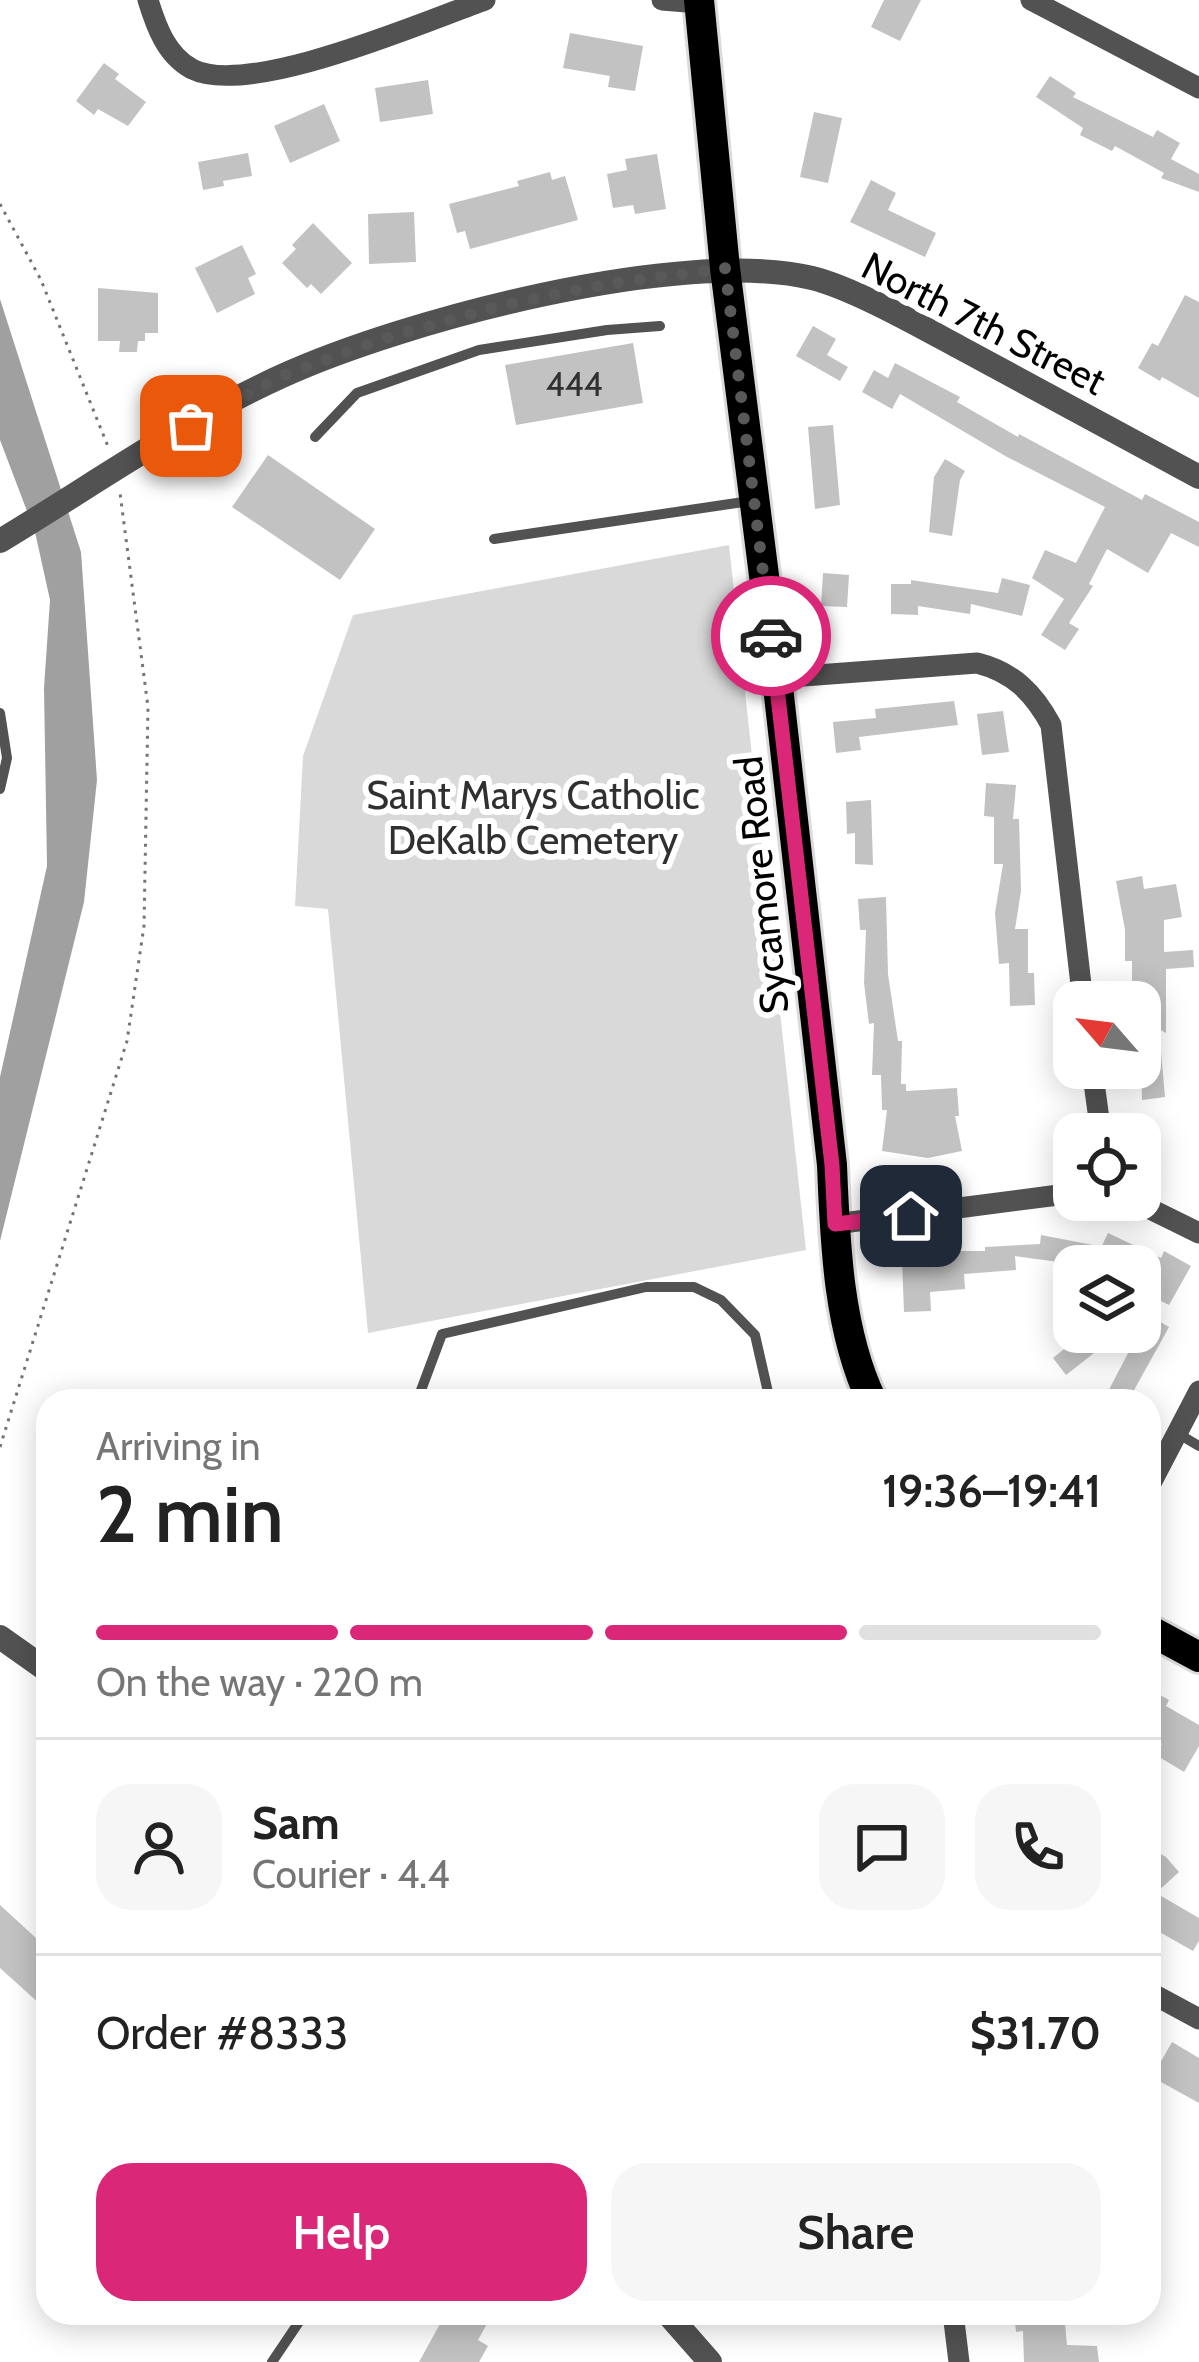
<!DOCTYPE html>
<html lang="en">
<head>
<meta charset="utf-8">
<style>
	:root { --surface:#fff; --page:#f6f6f6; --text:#222; --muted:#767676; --line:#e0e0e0; --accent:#db2777 }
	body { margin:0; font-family:Cabin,sans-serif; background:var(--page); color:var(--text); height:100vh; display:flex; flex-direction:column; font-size:45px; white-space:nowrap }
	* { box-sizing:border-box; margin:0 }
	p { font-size:39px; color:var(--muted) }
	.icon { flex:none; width:66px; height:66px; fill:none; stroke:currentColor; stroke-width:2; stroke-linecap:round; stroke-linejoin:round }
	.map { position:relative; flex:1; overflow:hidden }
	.sheet { position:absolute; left:36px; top:1389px; width:1125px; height:936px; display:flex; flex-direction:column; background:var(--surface); border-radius:36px; box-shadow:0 6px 30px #0003 }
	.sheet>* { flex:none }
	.needle { width:78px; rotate:298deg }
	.fabs { position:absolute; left:1053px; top:981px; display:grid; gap:24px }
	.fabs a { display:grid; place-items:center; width:108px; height:108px; border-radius:24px; background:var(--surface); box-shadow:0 6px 30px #0003; font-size:60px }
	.pin { position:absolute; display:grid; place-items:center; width:102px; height:102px; color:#fff; margin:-51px; border-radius:24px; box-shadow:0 6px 18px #0006 }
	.courier { position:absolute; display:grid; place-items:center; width:120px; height:120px; margin:-60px; border:9px solid #db2777; border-radius:50%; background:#fff; color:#222; box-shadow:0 3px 15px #0007 }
	.headline em { font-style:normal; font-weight:600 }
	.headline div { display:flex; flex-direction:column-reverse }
	.headline { display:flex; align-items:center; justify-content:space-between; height:204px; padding:0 60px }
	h1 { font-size:78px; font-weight:600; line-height:90px }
	.bar { display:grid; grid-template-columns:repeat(4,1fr); gap:18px 12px; align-content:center; height:144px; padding:0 60px }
	.bar i { height:15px; border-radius:9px; background:var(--line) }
	.bar .active { background:var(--accent) }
	.bar p { grid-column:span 4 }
	.line { display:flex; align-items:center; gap:30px; padding:0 60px; border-top:3px solid var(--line) }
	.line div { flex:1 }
	.round { display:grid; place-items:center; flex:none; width:126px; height:126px; border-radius:36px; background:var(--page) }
	.action { display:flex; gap:24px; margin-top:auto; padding:24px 60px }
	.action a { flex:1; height:138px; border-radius:36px; background:var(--accent); color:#fff; font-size:48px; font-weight:600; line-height:138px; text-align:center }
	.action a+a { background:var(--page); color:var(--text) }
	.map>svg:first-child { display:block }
	.green { fill:#d9d9d9 }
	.water { fill:#a0a0a0 }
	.building { fill:#c2c2c2 }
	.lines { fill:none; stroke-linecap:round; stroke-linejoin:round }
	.primary-casing { stroke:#dbdbdb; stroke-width:36 }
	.path { stroke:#747474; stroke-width:3; stroke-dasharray:3 6; stroke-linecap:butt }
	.service { stroke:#525252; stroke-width:10 }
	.minor { stroke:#525252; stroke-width:21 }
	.tertiary { stroke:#525252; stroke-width:24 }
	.primary { stroke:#000; stroke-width:30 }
	.done { stroke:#595959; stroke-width:12; stroke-dasharray:0 21.6 }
	.route { stroke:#db2777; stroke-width:15 }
	.labels { text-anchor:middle; stroke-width:12; stroke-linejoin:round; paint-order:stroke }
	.number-label { font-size:33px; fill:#303030 }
	.street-label { font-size:39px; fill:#000; stroke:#fff }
	.park-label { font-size:39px; fill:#303030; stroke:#fff }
</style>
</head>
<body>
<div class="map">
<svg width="1199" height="2362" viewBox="0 0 1199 2362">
	<rect width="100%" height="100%" fill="#fff"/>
	<!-- green -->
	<path class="green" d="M729,545L806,1250L368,1333L328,909L295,906L303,756L353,615Z"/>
	<!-- water -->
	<path class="water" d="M0,299L81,552L97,780L84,902L0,1241V1077L47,866L44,688L50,600L35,532L0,440Z"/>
	<!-- building -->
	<path class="building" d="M884,0H921L900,41L871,27Z
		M570,33L643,46L635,91L608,87L610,76L563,68Z
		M104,63L119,74L115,79L146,102L128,126L98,109L94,115L76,101Z
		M1050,76L1076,93L1073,97L1153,137L1157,130L1180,143L1171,159L1199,174V192L1161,178L1164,173L1115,146L1112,151L1080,135L1083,128L1036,97Z
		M428,80L433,114L380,122L375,88Z
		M324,104L340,141L290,163L274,126Z
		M814,112L842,118L828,183L800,177Z
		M248,153L252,176L223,181L224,186L203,190L198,162Z
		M657,154L666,209L635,214L633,205L613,208L607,174L627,170L625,159Z
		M550,172L552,180L565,176L578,220L470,249L465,231L457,233L449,204L519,186L517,181Z
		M871,180L896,193L888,210L936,233L925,257L850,222Z
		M414,212L416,262L369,264L368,214Z
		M313,223L352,263L321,294L311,284L307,288L282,263L296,249L292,245Z
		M242,245L256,274L248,278L255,294L217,313L195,268Z
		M98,288L158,293V333H145V341H138L137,352H119L120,341H98Z
		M1185,295L1199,302V398L1162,377L1160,381L1138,368L1152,343L1158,346Z
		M813,326L836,339L827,355L848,367L840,381L796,356Z
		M633,343L643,403L516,425L505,365Z
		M895,363L960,397L957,402L1018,437L1019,434L1142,500L1145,494L1199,522V547L1171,533L1148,573L1107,549L1089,584L1093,586L1069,623L1079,629L1065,650L1041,635L1064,599L1032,578L1045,550L1076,563L1105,507L1007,457L900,394L892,409L862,392L874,370L888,378Z
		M833,425L840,505L815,509L808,427Z
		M268,455L375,529L340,580L232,507Z
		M945,459L965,471L960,480L952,536L929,532L934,477Z
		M823,573L849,575L847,607L821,606Z
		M1002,578L1030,585L1022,616L971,604L970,614L918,606V615L891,614V584H911V580L998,593Z
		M954,701L958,725L859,737L861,750L836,753L833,722L876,718L875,709Z
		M1003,711L1009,752L982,755L977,714Z
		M986,783L1016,785L1013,819H1019L1021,891L1015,929H1028V973H1034L1035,1005L1010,1006L1009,963L999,964L995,913L1003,864H994V817L984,816Z
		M871,800L873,865L855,864V833L847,834L846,802Z
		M1142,876L1144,889L1176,884L1182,917L1164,920V952L1193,950L1194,967L1166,969V1033L1159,1029L1165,1097L1142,1100L1140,1002H1132V961H1125V930L1116,881Z
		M886,897L888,974L898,1041H902L901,1084H906V1091L957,1088L959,1116H955L962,1151L928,1158L882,1151L887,1110H882L881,1075H872L874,1023L869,1024L864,983L866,930H860L858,899Z
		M1108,1233L1161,1258L1164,1251L1191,1266L1169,1305L1161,1301L1140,1317L1159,1280L1151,1276L1156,1266H1117L1097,1256Z
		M1041,1235L1093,1245L1088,1266L1015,1256L1016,1270L964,1274L965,1289L930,1292L931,1311L904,1312L902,1259L938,1257L939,1251H985V1247L1040,1244Z
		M1148,1315L1169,1327L1128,1401H1103Z
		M1085,1332H1121L1066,1375L1053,1358Z
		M1149,1689L1169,1700L1166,1706L1199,1725V1746L1184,1772L1156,1755L1162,1744L1149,1737Z
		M1149,1847L1166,1857L1179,1872L1156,1893L1199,1918V1941L1193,1951L1149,1926Z
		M0,1905L48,1949V1997L41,2005L0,1968Z
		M1172,2042L1199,2058V2103L1152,2077Z
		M446,2313H493L478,2340L488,2346L479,2362H419Z
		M1014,2313H1064L1067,2345L1097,2346L1099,2362H1024L1023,2331L1016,2332Z"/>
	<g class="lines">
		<!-- primary casing -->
		<g class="primary-casing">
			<path id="primary" d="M699,0L725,268L777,678L832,1165C835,1241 838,1331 872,1401
				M1149,1630L1199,1657"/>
		</g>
		<!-- path -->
		<path class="path" d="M0,204L41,280L109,449
			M0,1447L127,1041L144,926L148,707L120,493"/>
		<!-- service -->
		<path class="service" d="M315,437L357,393L479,350L607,330L660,326
			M494,539L750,501
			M0,713L7,758L0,789
			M417,1401L442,1334L646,1287H694L721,1300L755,1335L770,1401
			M1177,1433L1199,1446
			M272,2362L305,2313"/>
		<!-- minor -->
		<path class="minor" d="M148,0C156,26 166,55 192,69C249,98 423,22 485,0
			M662,0L699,3
			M1031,0L1199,88
			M777,678L977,663C1013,672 1034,693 1051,725L1083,1002
			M1092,1068L1101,1134
			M1132,1200L1199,1233
			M835,1224L1074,1193
			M1149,1487L1199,1391
			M1149,1992L1199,2019
			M953,2313L959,2362"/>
		<!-- tertiary -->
		<path class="tertiary" d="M0,541C93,485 183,421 282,376C405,320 681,247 812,278C853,288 920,326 959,347C1039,390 1119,433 1199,477
			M0,1637L48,1671
			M667,2313L710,2362"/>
		<!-- primary -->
		<use href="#primary" class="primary"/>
	</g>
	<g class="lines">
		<!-- done -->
		<path class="done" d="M191,426L280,377L377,341L500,306L603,285L725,268L771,636"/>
		<!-- route -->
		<path class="route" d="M771,636L832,1165L835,1224L911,1216"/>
	</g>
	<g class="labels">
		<!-- number labels -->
		<g class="number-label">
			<text x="574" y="396">444</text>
		</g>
		<!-- street labels -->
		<g class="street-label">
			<text transform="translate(984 323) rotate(27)" y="14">North 7th Street</text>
			<text transform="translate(761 885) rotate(-96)" y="14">Sycamore Road</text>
		</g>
		<!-- park labels -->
		<g class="park-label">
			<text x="533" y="809">Saint Marys Catholic<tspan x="533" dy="45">DeKalb Cemetery</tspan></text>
		</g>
	</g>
</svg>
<div class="fabs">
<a><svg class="needle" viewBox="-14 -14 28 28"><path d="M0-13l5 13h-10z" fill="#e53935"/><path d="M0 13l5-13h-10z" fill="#767676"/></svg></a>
<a><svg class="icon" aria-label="locate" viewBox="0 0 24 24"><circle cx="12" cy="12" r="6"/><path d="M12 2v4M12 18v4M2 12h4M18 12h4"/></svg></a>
<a><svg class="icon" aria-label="layers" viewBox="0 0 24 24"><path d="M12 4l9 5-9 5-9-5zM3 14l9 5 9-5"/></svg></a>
</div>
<div class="pin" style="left:191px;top:426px;background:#ea580c"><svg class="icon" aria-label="bag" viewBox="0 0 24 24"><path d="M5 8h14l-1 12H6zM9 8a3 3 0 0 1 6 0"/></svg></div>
<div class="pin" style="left:911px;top:1216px;background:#1f2937"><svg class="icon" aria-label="home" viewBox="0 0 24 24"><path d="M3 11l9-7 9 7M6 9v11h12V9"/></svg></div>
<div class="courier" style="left:771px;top:636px"><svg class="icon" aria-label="car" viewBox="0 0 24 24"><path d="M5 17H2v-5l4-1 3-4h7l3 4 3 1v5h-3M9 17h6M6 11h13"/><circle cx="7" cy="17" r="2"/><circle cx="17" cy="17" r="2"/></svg></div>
<section class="sheet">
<div class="headline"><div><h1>2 min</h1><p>Arriving in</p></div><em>19:36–19:41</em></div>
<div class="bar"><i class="active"></i><i class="active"></i><i class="active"></i><i></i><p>On the way · 220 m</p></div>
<div class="line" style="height:216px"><a class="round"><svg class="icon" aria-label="person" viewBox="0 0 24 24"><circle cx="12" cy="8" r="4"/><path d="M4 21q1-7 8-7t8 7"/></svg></a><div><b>Sam</b><p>Courier · 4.4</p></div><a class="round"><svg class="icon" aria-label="chat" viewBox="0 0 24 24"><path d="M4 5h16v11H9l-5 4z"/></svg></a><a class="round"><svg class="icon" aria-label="phone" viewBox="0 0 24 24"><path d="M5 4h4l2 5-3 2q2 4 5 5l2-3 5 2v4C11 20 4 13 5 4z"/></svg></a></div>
<div class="line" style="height:156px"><div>Order #8333</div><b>$31.70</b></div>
<div class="action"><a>Help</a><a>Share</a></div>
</section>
</div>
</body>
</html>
